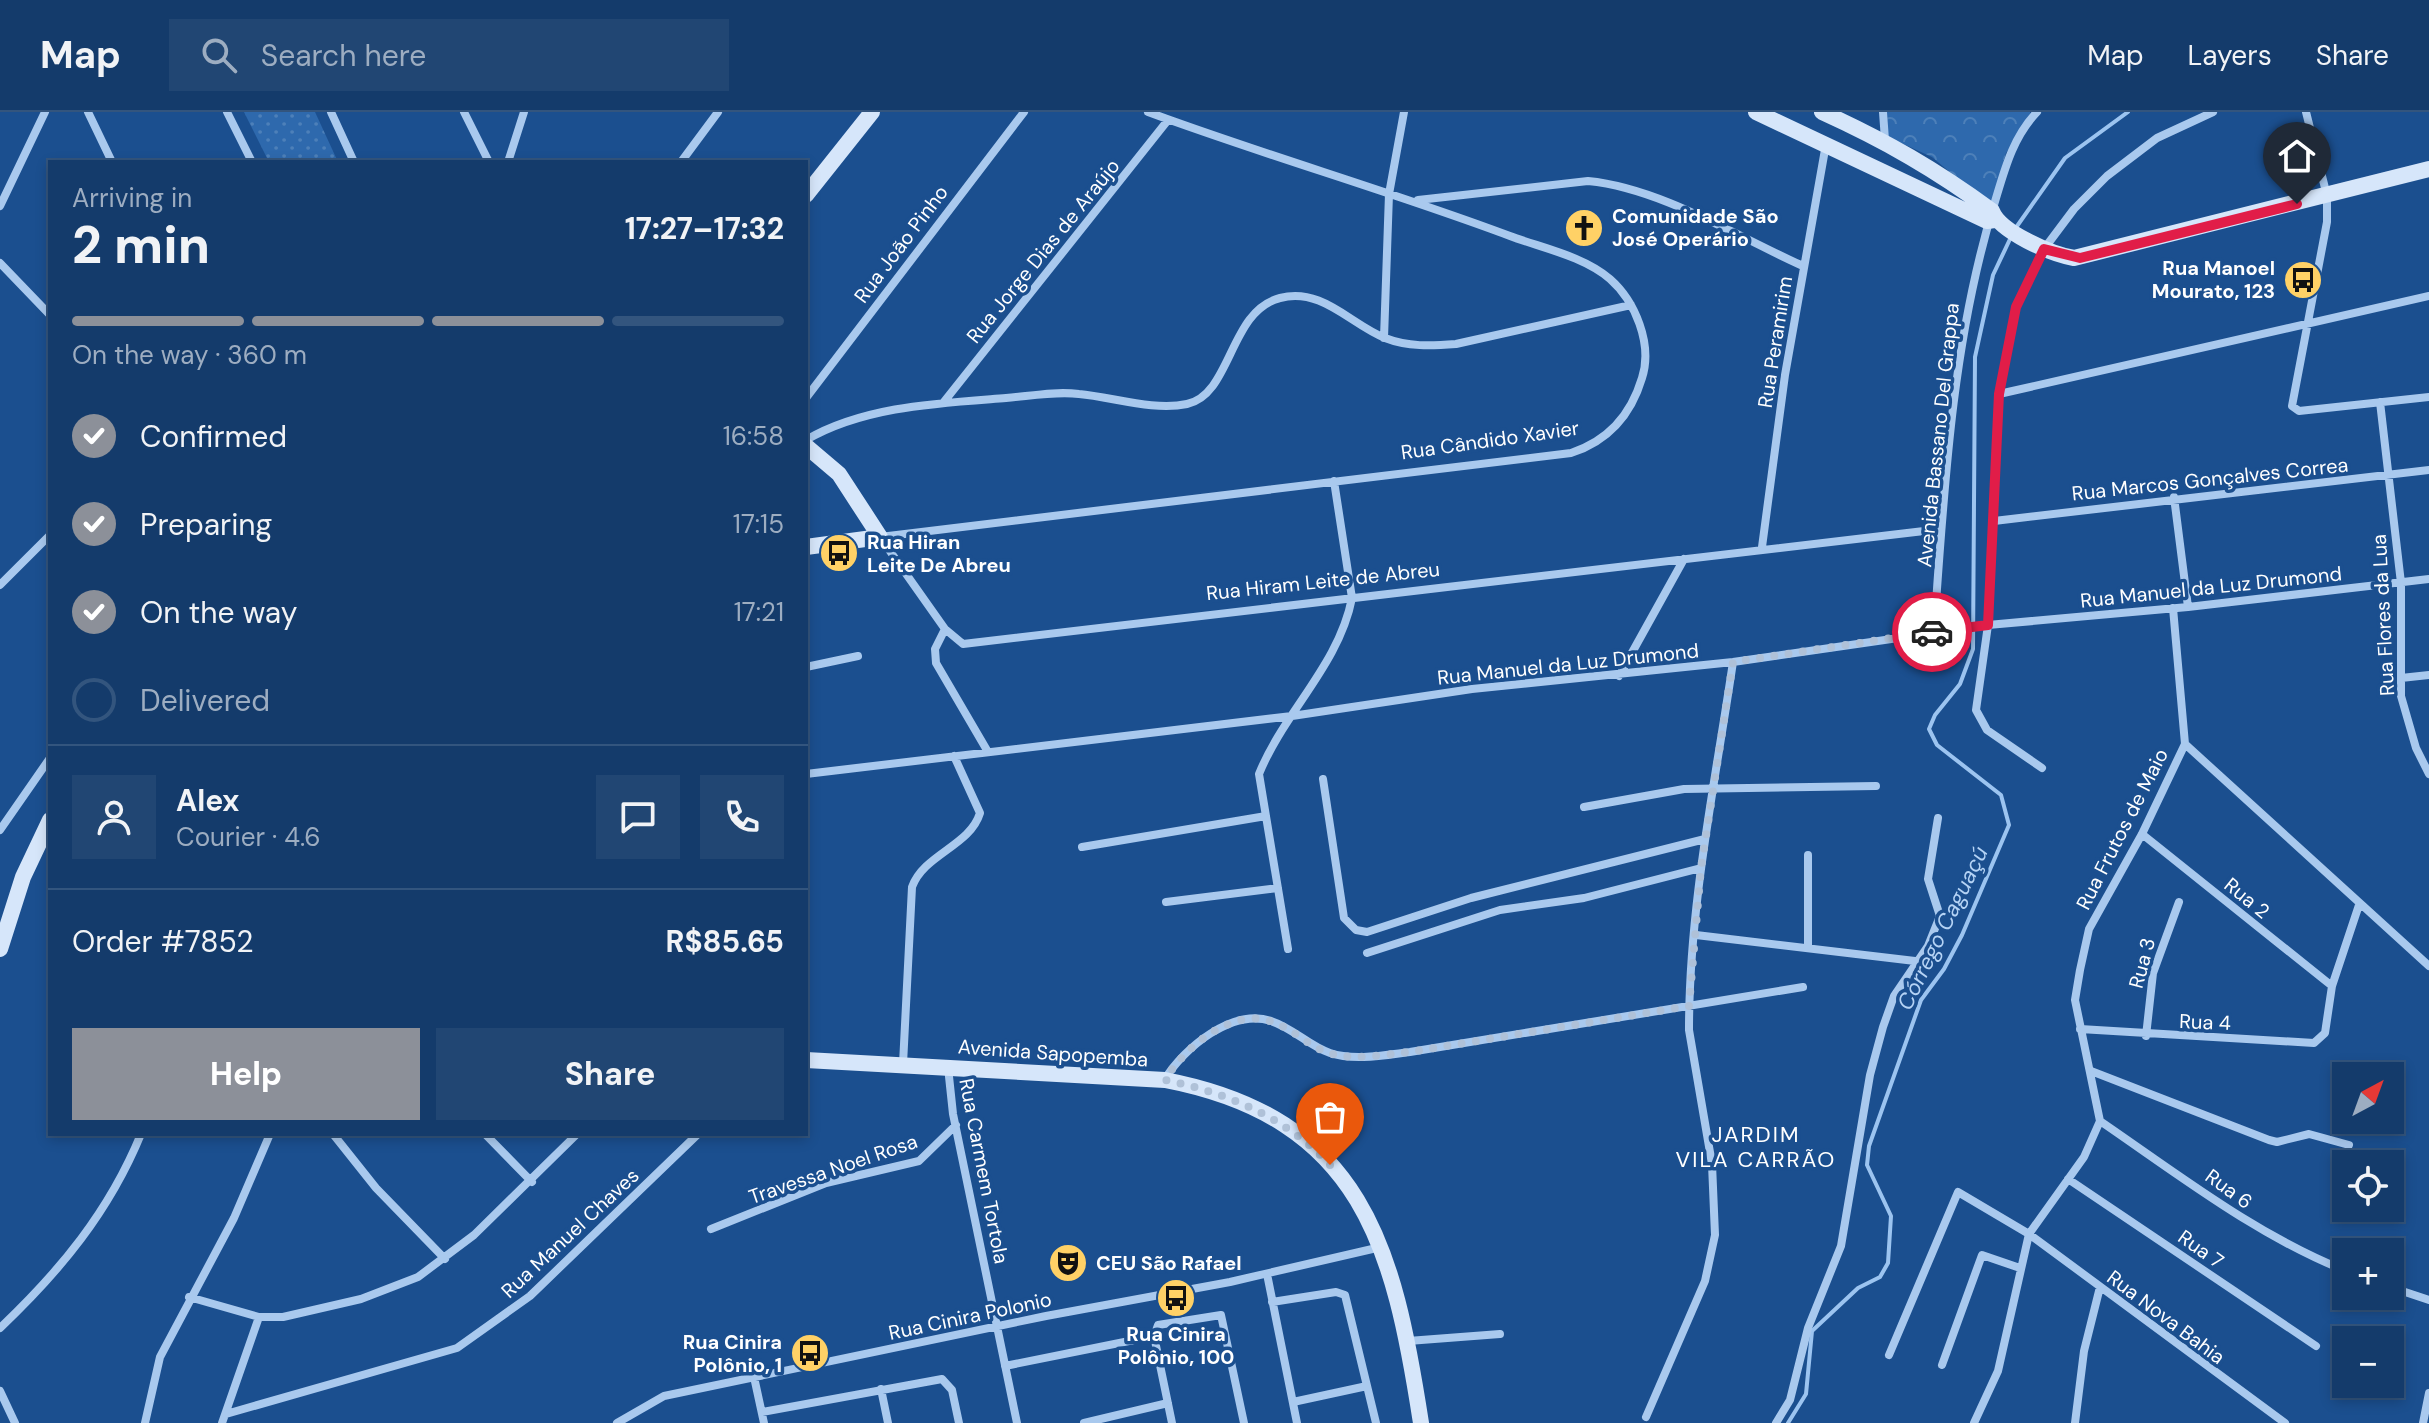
<!DOCTYPE html>
<html lang="en">
<head>
<meta charset="utf-8">
<style>
	:root { --surface:#143b6b; --page:#214673; --text:#f1f3f6; --muted:#9dadc1; --line:#33557e; --accent:#8c9099 }
	body { margin:0; font-family:"DM Sans",sans-serif; background:var(--page); color:var(--text); height:100vh; display:flex; flex-direction:column; font-size:30px; white-space:nowrap }
	* { box-sizing:border-box; margin:0 }
	p { font-size:26px; color:var(--muted) }
	.icon { flex:none; width:44px; height:44px; fill:none; stroke:currentColor; stroke-width:2; stroke-linecap:round; stroke-linejoin:round }
	.map { position:relative; flex:1; overflow:hidden }
	.side { position:absolute; left:48px; top:48px; width:760px; height:976px; display:flex; flex-direction:column; background:var(--surface); border-radius:0px; box-shadow:0 4px 12px #0003,0 0 0 2px var(--line) }
	.side>* { flex:none }
	.needle { width:52px; rotate:41deg }
	.buttons { position:absolute; left:2332px; top:950px; display:grid; gap:16px }
	.buttons a { display:grid; place-items:center; width:72px; height:72px; border-radius:0px; background:var(--surface); box-shadow:0 4px 12px #0003,0 0 0 2px var(--line); font-size:40px }
	.pin { position:absolute; display:grid; place-items:center; width:68px; height:68px; color:#fff; margin:-82px -34px; border-radius:50% 50% 50% 0; rotate:-45deg; box-shadow:0 0 8px #0007 }
	.pin .icon { rotate:45deg }
	.courier { position:absolute; display:grid; place-items:center; width:80px; height:80px; margin:-40px; border:6px solid #e11d48; border-radius:50%; background:#fff; color:#222; box-shadow:0 2px 10px #0007 }
	.overview em { font-style:normal; font-weight:800 }
	.overview div { display:flex; flex-direction:column-reverse }
	.overview { display:flex; align-items:center; justify-content:space-between; height:136px; padding:0 24px }
	h1 { font-size:52px; font-weight:800; line-height:60px }
	.bar { display:grid; grid-template-columns:repeat(4,1fr); gap:12px 8px; align-content:center; height:96px; padding:0 24px }
	.bar i { height:10px; border-radius:6px; background:var(--line) }
	.bar .selected { background:var(--accent) }
	.bar p { grid-column:span 4 }
	.line { display:flex; align-items:center; gap:20px; padding:0 24px; border-top:2px solid var(--line) }
	.line div { flex:1 }
	.round { display:grid; place-items:center; flex:none; width:84px; height:84px; border-radius:0px; background:var(--page) }
	ol { padding:0 24px; list-style:none }
	li { display:flex; align-items:center; gap:24px; height:88px }
	li p { margin-inline-start:auto }
	li .icon { padding:8px; border-radius:50%; background:var(--accent); color:#fff; stroke-width:4 }
	li:last-child { color:var(--muted) }
	li i { width:44px; height:44px; border:4px solid var(--line); border-radius:50% }
	.primary-button { display:flex; gap:16px; margin-top:auto; padding:16px 24px }
	.primary-button a { flex:1; height:92px; border-radius:0px; background:var(--accent); color:#fff; font-size:32px; font-weight:800; line-height:92px; text-align:center }
	.primary-button a+a { background:var(--page); color:var(--text) }
	header { display:flex; align-items:center; gap:48px; box-sizing:border-box; height:112px; padding:0 40px; background:var(--surface); border-bottom:2px solid var(--line) }
	header strong { font-size:38px }
	nav { display:flex; gap:44px; margin-inline-start:auto; font-size:28px }
	.search { width:560px; height:72px; background:var(--page); display:flex; align-items:center; gap:20px; box-sizing:border-box; padding:0 28px; border-radius:0px; color:var(--muted); font-size:30px }
	.map>svg:first-child { display:block }
	.grass { fill:url(#grass-dots) }
	.park { fill:url(#park-crowns) }
	.lines { fill:none; stroke-linecap:round; stroke-linejoin:round }
	.stream { stroke:#9cc4f0; stroke-width:4 }
	.street { stroke:#a9c9ee; stroke-width:8 }
	.secondary { stroke:#d6e6fa; stroke-width:16 }
	.done { stroke:#afc1d8; stroke-width:8; stroke-dasharray:0 14.4 }
	.route { stroke:#e11d48; stroke-width:10 }
	.labels { text-anchor:middle; stroke-width:7; stroke-linejoin:round; paint-order:stroke }
	.poi-label { font-size:20px; font-weight:bold; fill:#fff; stroke:#1b4f8f; text-anchor:start }
	.street-label { font-size:20px; fill:#fff; stroke:#1b4f8f }
	.water-label { font-size:22px; font-style:italic; fill:#b5d3f5; stroke:#1b4f8f }
	.neighbourhood-label { font-size:22px; letter-spacing:2px; fill:#fff; stroke:#1b4f8f }
</style>
</head>
<body>
<header>
<strong>Map</strong>
<div class="search"><svg class="icon" aria-label="search" viewBox="0 0 24 24"><circle cx="10" cy="10" r="6"/><path d="M15 15l6 6"/></svg>Search here</div>
<nav><a>Map</a><a>Layers</a><a>Share</a></nav>
</header>
<div class="map">
<svg width="2429" height="1311" viewBox="0 0 2429 1311">
	<defs>
		<pattern id="grass-dots" width="8" height="8" patternUnits="userSpaceOnUse" patternTransform="scale(2)"><rect width="8" height="8" fill="#2e69ad"/><path d="M2 2h.1M6 6h.1" fill="none" stroke="#4d80b9" stroke-width="1.8" stroke-linecap="round"/></pattern>
		<pattern id="park-crowns" width="20" height="18" patternUnits="userSpaceOnUse" patternTransform="scale(2)"><rect width="20" height="18" fill="#2e69ad"/><path d="M2 6a3 3 0 1 1 6 0M12 15a3 3 0 1 1 6 0" fill="none" stroke="#4d80b9"/></pattern>
	</defs>
	<rect width="100%" height="100%" fill="#1b4f8f"/>
	<!-- grass -->
	<path class="grass" d="M244,0H315L338,50H269Z"/>
	<!-- park -->
	<path class="park" d="M1887,0H2030V2L2006,41L1991,95L1932,45L1888,25Z"/>
	<g class="lines">
		<!-- stream -->
		<path class="stream" d="M2015,117L2065,46L2128,0
			M1788,1311L1806,1282L1812,1219L1858,1176L1880,1165L1888,1151L1891,1104L1867,1053L1869,1034L1921,888L1944,857L1962,823L2009,713L2001,683L1937,633L1929,617L1935,603L1960,572L1973,537L1975,245L1993,163L2011,125"/>
		<!-- street -->
		<path class="street" d="M88,0L112,50
			M227,0L252,50
			M331,0L354,50
			M464,0L489,50
			M1148,0C1267,44 1390,79 1510,124C1542,136 1583,144 1610,167C1635,189 1653,232 1642,266C1631,303 1608,329 1571,341L880,425L945,517L963,532L1941,417
			M1883,0L1885,28
			M2306,0L2327,84V110L2292,294L2299,299L2429,285
			M508,50L524,0
			M681,50L718,0
			M1418,88L1588,69C1660,76 1736,124 1803,154
			M0,94L45,0
			M0,151L50,203
			M1384,226L1389,82L1404,0
			M1999,282L2429,184
			M806,286L1024,0
			M2380,290L2401,471V584L2416,636L2429,662
			M943,291L1168,8
			M806,328C864,294 940,291 1006,286C1030,284 1055,279 1079,282C1113,285 1153,299 1187,292C1232,282 1229,199 1280,186C1322,175 1350,212 1385,226C1408,235 1431,234 1456,232L1631,193
			M2174,385L2188,495
			M1994,409L2429,358
			M1762,435L1785,263L1826,32
			M0,473L50,423
			M945,517L935,537L936,551L988,640
			M1934,520C1944,377 1952,230 1994,93C2004,60 2012,26 2037,0
			M806,555L858,544
			M1619,564L1684,447
			M2401,566L2429,563
			M2185,632L2429,854
			M2042,656L1987,618L1976,598L1988,513L1999,282L2016,195L2044,137L2074,97L2107,64L2157,26L2213,0
			M806,662L1292,604L1472,577L1733,550L1988,513L2188,495L2429,467
			M1323,667L1344,806L1356,818L1367,820L1471,786L1705,727
			M1584,695L1684,677L1876,674
			M0,718L50,646
			M2142,722L2332,874
			M1082,735L1266,704
			M1808,743V834
			M1166,790L1278,776
			M1696,823L1915,849
			M1288,837L1259,662C1284,600 1339,553 1352,486L1334,369
			M1367,841L1500,798L1584,786L1701,756
			M2080,917L2314,931L2325,921L2332,874L2359,793
			M2146,924L2153,861L2179,790
			M903,952L912,775C924,742 970,734 980,701L954,644
			M948,955L953,1002L1017,1311
			M2091,959L2269,1028L2277,1030L2309,1022L2349,1033
			M1165,967C1184,936 1232,896 1271,909C1293,916 1309,934 1330,941C1354,949 1385,943 1410,940L1803,875
			M2100,1009C2179,1063 2256,1123 2346,1159
			M333,1022L376,1076L445,1147
			M485,1022L532,1070
			M2068,1067L2316,1234
			M711,1117L826,1071L919,1049L956,1013
			M1267,1162L1297,1311
			M2390,1175L2429,1188
			M189,1185L259,1205H283L361,1187L418,1165L474,1123L577,1022
			M1272,1190L1336,1180L1345,1183L1376,1311
			M0,1216C60,1159 109,1100 141,1022
			M1154,1224L1158,1213L1221,1203L1244,1311
			M1154,1224L1172,1311
			M1408,1229L1500,1222
			M1889,1243L1958,1080L2029,1122L2285,1311
			M1942,1253L1982,1143L2020,1156
			M1005,1254L1154,1224
			M754,1265L764,1311
			M881,1277L888,1311
			M0,1279L15,1311
			M1293,1290L1367,1274
			M762,1300L942,1267L952,1278L959,1311
			M226,1302L457,1236L530,1184L698,1022
			M1646,1305L1705,1169L1715,1123L1712,1052L1689,918C1689,794 1715,672 1733,550
			M145,1311L160,1245L234,1106L270,1022
			M222,1311L259,1205
			M617,1311L664,1284L1046,1204L1230,1170L1381,1135
			M1084,1311L1168,1291
			M1776,1311L1790,1288L1808,1216L1841,1134L1870,963L1883,915L1894,884L1928,834L1940,804L1928,767L1938,706
			M1974,1311L1998,1259L2029,1122L2084,1045L2100,1009L2075,888L2080,858L2089,817L2142,722L2185,632L2173,496
			M2075,1311L2084,1239L2100,1175
			M2423,1311L2429,1281"/>
		<!-- secondary -->
		<path class="secondary" d="M1756,0L1987,109L1995,108
			M1822,0C1886,29 1936,58 1992,99C2000,120 2051,142 2074,146L2429,57
			M806,83L872,0
			M806,334L839,362L880,425L806,435
			M0,837L23,765L50,708
			M806,948L1165,968C1363,1006 1394,1136 1421,1311"/>
	</g>
	<g class="lines">
		<!-- done -->
		<path class="done" d="M1330,1053C1285,1005 1228,981 1165,968C1183,937 1231,896 1270,909C1294,916 1311,938 1336,943C1359,948 1386,942 1410,940L1689,894L1701,756L1733,550L1932,520"/>
		<!-- route -->
		<path class="route" d="M1932,520L1988,513L1999,282L2016,195L2044,137L2080,146L2297,92"/>
	</g>
	<!-- icons -->
	<defs>
		<g id="church-disc" transform="scale(2)"><circle r="9.5" fill="#ffd166" stroke="#1b4f8f"/><path d="M-1.2-6h2.4v3.5h3.3v2.4h-3.3V6h-2.4V-.1h-3.3v-2.4h3.3Z" fill="#111"/></g>
		<g id="bus-disc" transform="scale(2)"><circle r="9.5" fill="#ffd166" stroke="#1b4f8f"/><path d="M-5-6H5V4H4V6H2V4H-2V6H-4V4H-5ZM-3.5-4V0h7V-4ZM-3.5 1.2v1.5H-2V1.2ZM2 1.2v1.5H3.5V1.2Z" fill="#111"/></g>
		<g id="theatre-disc" transform="scale(2)"><circle r="9.5" fill="#ffd166" stroke="#1b4f8f"/><path d="M-5-5.5Q0-4 5-5.5V0Q5 5 0 6Q-5 5-5 0ZM-3.3-2.5H-1v1.5H-3.3ZM1-2.5H3.3v1.5H1ZM-2.8 1Q0 5.5 2.8 1Z" fill="#111"/></g>
	</defs>
	<g fill-rule="evenodd">
		<use href="#church-disc" x="1584" y="116"/>
		<use href="#bus-disc" x="2303" y="168"/>
		<use href="#bus-disc" x="839" y="441"/>
		<use href="#theatre-disc" x="1068" y="1151"/>
		<use href="#bus-disc" x="1176" y="1186"/>
		<use href="#bus-disc" x="810" y="1241"/>
	</g>
	<g class="labels">
		<!-- poi labels -->
		<g class="poi-label">
			<text x="1612" y="111">Comunidade São<tspan x="1612" dy="23">José Operário</tspan></text>
			<text x="2275" y="163" text-anchor="end">Rua Manoel<tspan x="2275" dy="23">Mourato, 123</tspan></text>
			<text x="867" y="437">Rua Hiran<tspan x="867" dy="23">Leite De Abreu</tspan></text>
			<text x="1096" y="1158">CEU São Rafael</text>
			<text x="1176" y="1229" text-anchor="middle">Rua Cinira<tspan x="1176" dy="23">Polônio, 100</tspan></text>
			<text x="782" y="1237" text-anchor="end">Rua Cinira<tspan x="782" dy="23">Polônio, 1</tspan></text>
		</g>
		<!-- street labels -->
		<g class="street-label">
			<text transform="translate(901 132) rotate(-53)" y="7">Rua João Pinho</text>
			<text transform="translate(1043 139) rotate(-51)" y="7">Rua Jorge Dias de Araújo</text>
			<text transform="translate(1775 230) rotate(-81)" y="7">Rua Peramirim</text>
			<text transform="translate(1938 323) rotate(-84)" y="7">Avenida Bassano Del Grappa</text>
			<text transform="translate(1490 328) rotate(-8)" y="7">Rua Cândido Xavier</text>
			<text transform="translate(2210 367) rotate(-6)" y="7">Rua Marcos Gonçalves Correa</text>
			<text transform="translate(1323 469) rotate(-6)" y="7">Rua Hiram Leite de Abreu</text>
			<text transform="translate(2211 475) rotate(-6)" y="7">Rua Manuel da Luz Drumond</text>
			<text transform="translate(2383 503) rotate(-93)" y="7">Rua Flores da Lua</text>
			<text transform="translate(1568 552) rotate(-6)" y="7">Rua Manuel da Luz Drumond</text>
			<text transform="translate(2122 717) rotate(-63)" y="7">Rua Frutos de Maio</text>
			<text transform="translate(2247 786) rotate(39)" y="7">Rua 2</text>
			<text transform="translate(2142 851) rotate(-75)" y="7">Rua 3</text>
			<text transform="translate(2205 910) rotate(2)" y="7">Rua 4</text>
			<text transform="translate(1053 941) rotate(4)" y="7">Avenida Sapopemba</text>
			<text transform="translate(833 1057) rotate(-19)" y="7">Travessa Noel Rosa</text>
			<text transform="translate(984 1059) rotate(79)" y="7">Rua Carmem Tortola</text>
			<text transform="translate(2229 1077) rotate(36)" y="7">Rua 6</text>
			<text transform="translate(570 1121) rotate(-43)" y="7">Rua Manuel Chaves</text>
			<text transform="translate(2201 1137) rotate(35)" y="7">Rua 7</text>
			<text transform="translate(970 1204) rotate(-12)" y="7">Rua Cinira Polonio</text>
			<text transform="translate(2166 1205) rotate(37)" y="7">Rua Nova Bahia</text>
		</g>
		<!-- water labels -->
		<g class="water-label">
			<text transform="translate(1942 816) rotate(-64)" y="8">Córrego Caguaçú</text>
		</g>
		<!-- neighbourhood labels -->
		<g class="neighbourhood-label">
			<text x="1756" y="1030">JARDIM<tspan x="1756" dy="25">VILA CARRÃO</tspan></text>
		</g>
	</g>
</svg>
<div class="buttons">
<a><svg class="needle" viewBox="-14 -14 28 28"><path d="M0-13l5 13h-10z" fill="#e53935"/><path d="M0 13l5-13h-10z" fill="#9dadc1"/></svg></a>
<a><svg class="icon" aria-label="locate" viewBox="0 0 24 24"><circle cx="12" cy="12" r="6"/><path d="M12 2v4M12 18v4M2 12h4M18 12h4"/></svg></a>
<a>+</a>
<a>−</a>
</div>
<div class="pin" style="left:1330px;top:1053px;background:#ea580c"><svg class="icon" aria-label="bag" viewBox="0 0 24 24"><path d="M5 8h14l-1 12H6zM9 8a3 3 0 0 1 6 0"/></svg></div>
<div class="pin" style="left:2297px;top:92px;background:#1f2937"><svg class="icon" aria-label="home" viewBox="0 0 24 24"><path d="M3 11l9-7 9 7M6 9v11h12V9"/></svg></div>
<div class="courier" style="left:1932px;top:520px"><svg class="icon" aria-label="car" viewBox="0 0 24 24"><path d="M5 17H2v-5l4-1 3-4h7l3 4 3 1v5h-3M9 17h6M6 11h13"/><circle cx="7" cy="17" r="2"/><circle cx="17" cy="17" r="2"/></svg></div>
<section class="side">
<div class="overview"><div><h1>2 min</h1><p>Arriving in</p></div><em>17:27–17:32</em></div>
<div class="bar"><i class="selected"></i><i class="selected"></i><i class="selected"></i><i></i><p>On the way · 360 m</p></div>
<ol>
<li><svg class="icon" aria-label="check" viewBox="0 0 24 24"><path d="M5 12l5 5 9-10"/></svg>Confirmed<p>16:58</p></li>
<li><svg class="icon" aria-label="check" viewBox="0 0 24 24"><path d="M5 12l5 5 9-10"/></svg>Preparing<p>17:15</p></li>
<li><svg class="icon" aria-label="check" viewBox="0 0 24 24"><path d="M5 12l5 5 9-10"/></svg>On the way<p>17:21</p></li>
<li><i></i>Delivered</li>
</ol>
<div class="line" style="height:144px"><a class="round"><svg class="icon" aria-label="person" viewBox="0 0 24 24"><circle cx="12" cy="8" r="4"/><path d="M4 21q1-7 8-7t8 7"/></svg></a><div><b>Alex</b><p>Courier · 4.6</p></div><a class="round"><svg class="icon" aria-label="chat" viewBox="0 0 24 24"><path d="M4 5h16v11H9l-5 4z"/></svg></a><a class="round"><svg class="icon" aria-label="phone" viewBox="0 0 24 24"><path d="M5 4h4l2 5-3 2q2 4 5 5l2-3 5 2v4C11 20 4 13 5 4z"/></svg></a></div>
<div class="line" style="height:104px"><div>Order #7852</div><b>R$85.65</b></div>
<div class="primary-button"><a>Help</a><a>Share</a></div>
</section>
</div>
</body>
</html>
